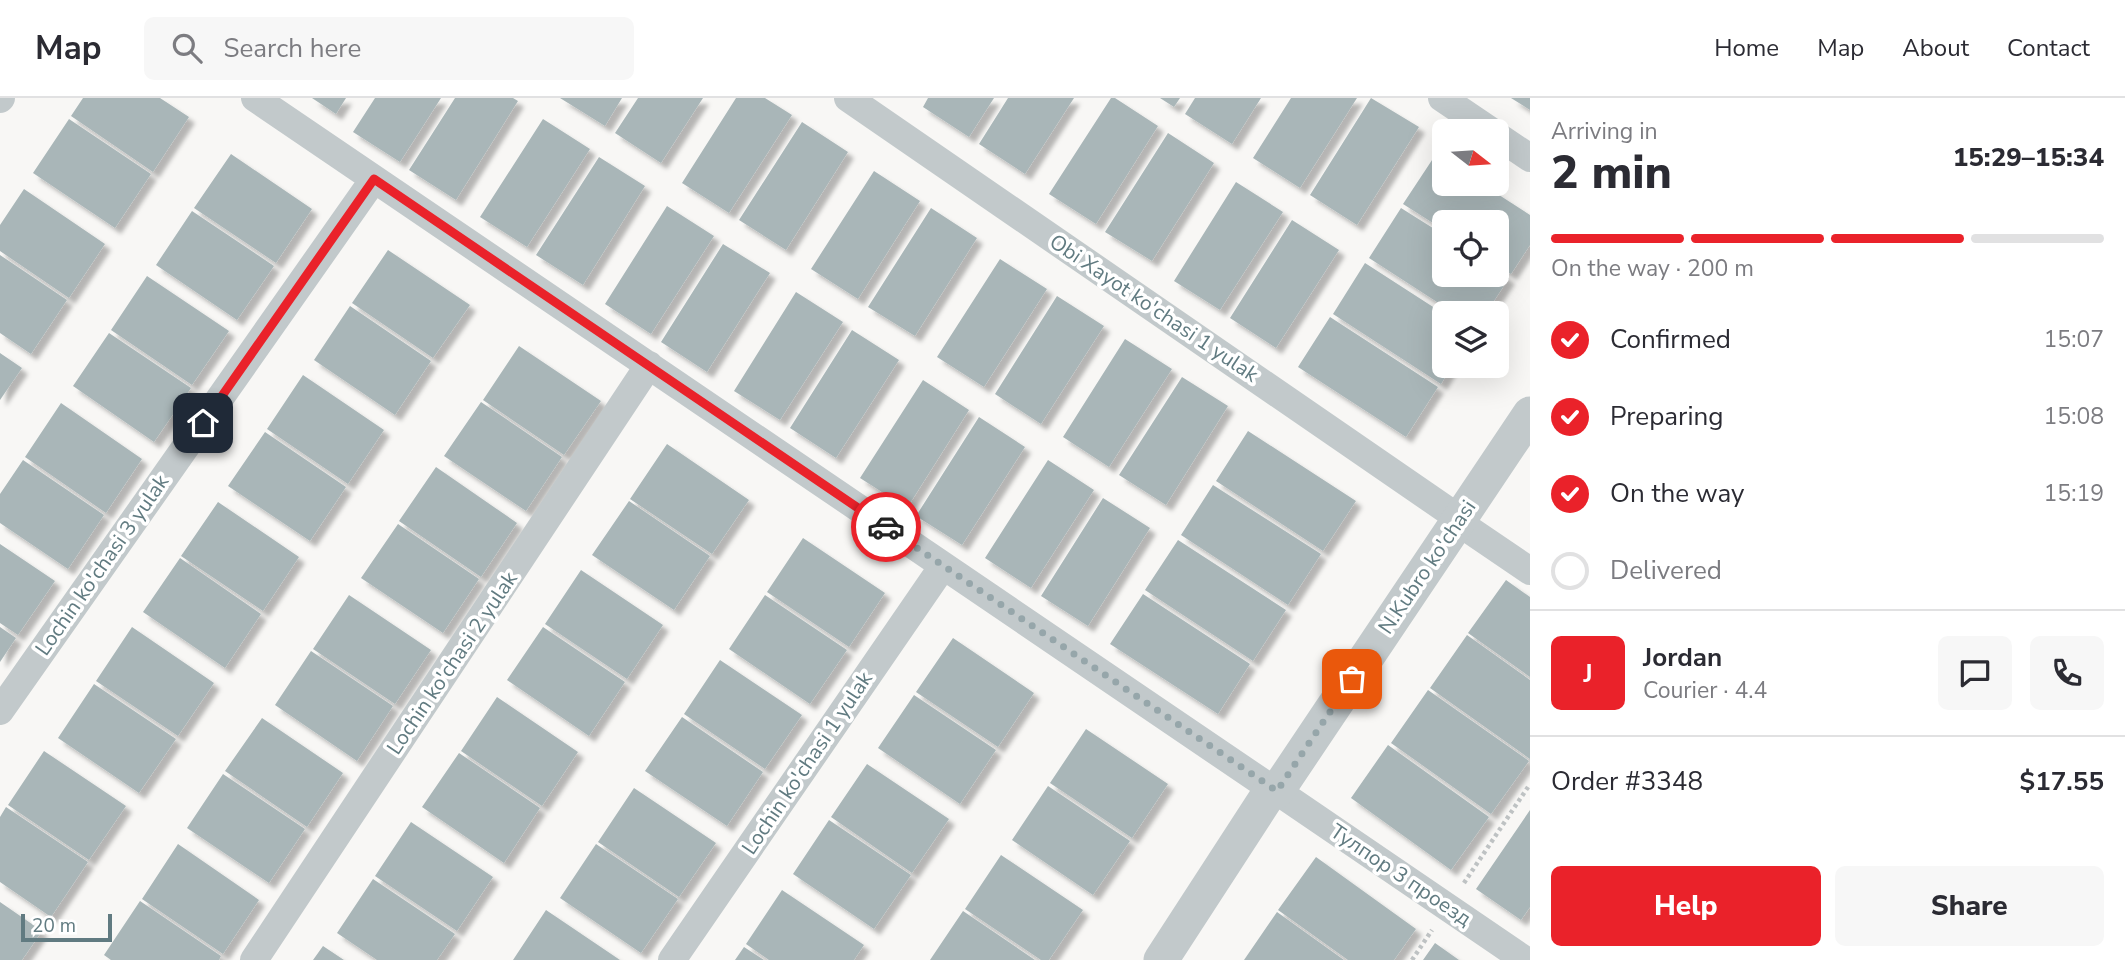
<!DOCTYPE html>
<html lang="en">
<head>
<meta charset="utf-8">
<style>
	:root { --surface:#fff; --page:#f7f7f7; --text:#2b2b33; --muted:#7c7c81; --line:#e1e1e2; --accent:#ea222a }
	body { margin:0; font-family:"Nunito Sans",sans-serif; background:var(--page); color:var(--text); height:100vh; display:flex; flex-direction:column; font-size:26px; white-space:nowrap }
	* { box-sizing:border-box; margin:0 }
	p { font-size:23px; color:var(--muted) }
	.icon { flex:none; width:38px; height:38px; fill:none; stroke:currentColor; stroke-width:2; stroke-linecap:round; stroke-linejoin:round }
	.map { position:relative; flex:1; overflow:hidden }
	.side { display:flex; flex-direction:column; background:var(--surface); width:595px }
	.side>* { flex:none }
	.needle { width:46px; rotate:107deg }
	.tools { position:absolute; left:1432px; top:21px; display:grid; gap:14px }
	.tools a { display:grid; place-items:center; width:77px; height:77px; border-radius:10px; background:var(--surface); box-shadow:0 7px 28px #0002; font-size:35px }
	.scale { position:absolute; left:21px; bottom:18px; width:91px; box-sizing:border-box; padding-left:7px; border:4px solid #617b81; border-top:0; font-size:19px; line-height:24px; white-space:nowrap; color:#617b81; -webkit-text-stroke:5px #fff; paint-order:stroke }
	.pin { position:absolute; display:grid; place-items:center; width:60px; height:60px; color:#fff; margin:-30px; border-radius:14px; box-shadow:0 4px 10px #0006 }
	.courier { position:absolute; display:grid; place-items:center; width:70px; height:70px; margin:-35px; border:5px solid #ea222a; border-radius:50%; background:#fff; color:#222; box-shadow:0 2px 9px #0007 }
	.headline em { font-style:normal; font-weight:800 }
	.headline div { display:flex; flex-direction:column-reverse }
	.headline { display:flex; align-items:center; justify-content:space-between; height:119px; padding:0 21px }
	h1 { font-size:46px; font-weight:800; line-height:52px }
	.bar { display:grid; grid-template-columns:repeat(4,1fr); gap:10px 7px; align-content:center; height:84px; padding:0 21px }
	.bar i { height:9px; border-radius:5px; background:var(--line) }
	.bar .current { background:var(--accent) }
	.bar p { grid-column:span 4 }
	.line { display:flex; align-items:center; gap:18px; padding:0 21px; border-top:2px solid var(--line) }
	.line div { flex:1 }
	.round { display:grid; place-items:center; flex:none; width:74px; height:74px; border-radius:10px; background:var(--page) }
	ol { padding:0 21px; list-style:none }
	li { display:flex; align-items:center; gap:21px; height:77px }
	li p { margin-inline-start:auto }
	li .icon { padding:7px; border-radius:50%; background:var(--accent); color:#fff; stroke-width:4 }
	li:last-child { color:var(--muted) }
	li i { width:38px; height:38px; border:4px solid var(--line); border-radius:50% }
	.action { display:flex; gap:14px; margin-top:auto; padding:14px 21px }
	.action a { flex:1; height:80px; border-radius:10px; background:var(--accent); color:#fff; font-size:28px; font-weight:800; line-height:80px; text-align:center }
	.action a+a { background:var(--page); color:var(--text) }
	header { display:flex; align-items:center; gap:42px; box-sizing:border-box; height:98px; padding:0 35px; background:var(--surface); border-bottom:2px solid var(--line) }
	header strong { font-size:33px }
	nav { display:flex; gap:38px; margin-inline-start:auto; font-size:24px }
	.search { width:490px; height:63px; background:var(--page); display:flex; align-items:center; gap:18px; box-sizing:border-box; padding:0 24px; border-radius:10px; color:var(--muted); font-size:26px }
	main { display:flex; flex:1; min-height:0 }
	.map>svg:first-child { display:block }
	.building { fill:#a9b6b8; filter:url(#shadow) }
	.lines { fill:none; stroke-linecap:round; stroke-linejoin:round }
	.path { stroke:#bec2c3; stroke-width:4.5; stroke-dasharray:3.5 3.5; stroke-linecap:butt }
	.minor { stroke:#c2c9cb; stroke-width:28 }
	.tertiary { stroke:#c2c9cb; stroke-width:35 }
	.done { stroke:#96a6aa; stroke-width:7; stroke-dasharray:0 12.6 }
	.route { stroke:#ea222a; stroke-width:9 }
	.labels { text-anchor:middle; stroke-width:7; stroke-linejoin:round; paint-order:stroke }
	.street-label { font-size:21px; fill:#617b81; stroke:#fff }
</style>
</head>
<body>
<header>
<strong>Map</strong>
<div class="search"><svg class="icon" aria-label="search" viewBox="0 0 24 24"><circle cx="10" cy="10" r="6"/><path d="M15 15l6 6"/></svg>Search here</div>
<nav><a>Home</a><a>Map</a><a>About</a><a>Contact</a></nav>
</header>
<main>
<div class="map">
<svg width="1530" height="862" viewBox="0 0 1530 862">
	<defs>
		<filter id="shadow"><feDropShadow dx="6" dy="6" stdDeviation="2" flood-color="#0004"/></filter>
	</defs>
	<rect width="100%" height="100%" fill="#f8f7f5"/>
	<!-- building -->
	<path class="building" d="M83,0H160L189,19L153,74L71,18Z
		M312,0H346L336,16Z
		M375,0H441L400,64L353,34Z
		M455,0H513L518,3L456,102L409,72Z
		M560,0H622L605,28Z
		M638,0H703L661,65L615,35Z
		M736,0H765L792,17L729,115L682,85Z
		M928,0H994L969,39L923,9Z
		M1008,0H1074L1025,76L979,46Z
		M1111,0H1115L1158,28L1096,126L1049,96Z
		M1160,0H1180L1174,9Z
		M1195,0H1261L1232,46L1185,16Z
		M1291,0H1357L1300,90L1253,60Z
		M1371,0L1419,29L1357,127L1310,97Z
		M1511,0H1530V12Z
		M69,21L151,76L115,130L33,75Z
		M543,21L590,51L527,149L480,119Z
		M802,24L848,54L786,152L739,122Z
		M1168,35L1214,65L1152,163L1105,134Z
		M231,56L312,111L276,165L194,110Z
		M1436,56L1444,61V86H1482L1530,117V147L1511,176L1496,167V124H1444V132L1403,106Z
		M599,59L645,88L583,187L536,157Z
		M874,73L920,103L858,201L811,171Z
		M1236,84L1283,114L1220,212L1174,183Z
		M24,91L105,146L69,200L0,153V127Z
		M667,108L714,138L651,236L605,206Z
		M931,110L977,140L915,238L868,209Z
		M1401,110L1444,137V177H1496V171L1509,180L1486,215H1454L1369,160Z
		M192,113L274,168L237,222L156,167Z
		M1292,122L1339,152L1276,250L1230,220Z
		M723,146L770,175L707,274L661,244Z
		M388,152L470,207L433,260L352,205Z
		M0,157L67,202L31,256L0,235Z
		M1000,161L1047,191L984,289L937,259Z
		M1365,165L1444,216V268H1452L1441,286L1333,216Z
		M147,178L229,233L192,287L111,232Z
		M796,194L843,224L780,322L734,293Z
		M1057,198L1104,228L1041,326L995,296Z
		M350,208L431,263L395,317L314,262Z
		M1330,219L1438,289L1406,339L1298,269Z
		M852,232L899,262L836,360L790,330Z
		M109,235L191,290L154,344L73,288Z
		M1125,241L1172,271L1109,369L1063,339Z
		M519,248L601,303L564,357L483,302Z
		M0,255L22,270L0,302Z
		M303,277L384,332L348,386L267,331Z
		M1182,279L1228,308L1166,407L1119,377Z
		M923,282L969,312L907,410L860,380Z
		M481,304L562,359L526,413L444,358Z
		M61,305L142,361L106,415L25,359Z
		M979,319L1025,349L962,447L916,418Z
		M1248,333L1356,403L1323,453L1216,383Z
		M265,334L346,389L310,443L228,388Z
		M667,346L749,402L712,456L630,401Z
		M23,362L104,417L68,471L0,425V396Z
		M1048,362L1094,392L1031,490L985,460Z
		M436,369L517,425L481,479L399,423Z
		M1213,387L1321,456L1288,507L1181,437Z
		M1103,400L1150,430L1088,528L1041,498Z
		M629,403L710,458L674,512L592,457Z
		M218,404L299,459L263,513L181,458Z
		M398,426L479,481L443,535L361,480Z
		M803,440L885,495L849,549L767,494Z
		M1178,442L1286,512L1253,563L1145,492Z
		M0,446L55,483L18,537L0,525Z
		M180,460L261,516L225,570L143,514Z
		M581,472L663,527L627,581L545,526Z
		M1506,482L1530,499V579L1468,535Z
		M1143,496L1250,566L1218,616L1110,546Z
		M349,497L431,552L395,606L313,551Z
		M765,497L847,552L810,606L729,551Z
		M0,529L16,540L0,564Z
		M132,529L214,585L178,638L96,583Z
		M543,529L625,584L589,638L507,582Z
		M1467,537L1530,582V661L1430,590Z
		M953,540L1034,595L998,649L916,594Z
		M311,553L393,608L357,663L275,607Z
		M720,562L802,617L765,671L684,616Z
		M94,586L176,641L139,695L58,640Z
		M1428,592L1529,663L1491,716L1391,645Z
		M914,597L996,652L960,706L878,650Z
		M497,599L578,654L542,708L461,653Z
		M682,619L763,674L727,728L645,673Z
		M262,620L343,675L307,729L225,673Z
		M1086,631L1168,686L1132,740L1050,685Z
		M1388,647L1489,719L1451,772L1351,700Z
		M44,653L126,708L89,762L8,707Z
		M459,655L540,710L504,765L422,709Z
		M867,666L949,721L912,775L831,719Z
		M223,676L305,731L269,785L187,730Z
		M1048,688L1130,743L1093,797L1012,742Z
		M634,690L716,745L679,799L598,744Z
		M6,709L88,764L51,819L0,784V719Z
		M1530,712V809L1521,822L1476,791Z
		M829,722L911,777L874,831L793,776Z
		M411,724L493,779L457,833L375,778Z
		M178,746L259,802L223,856L142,801Z
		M596,746L678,801L641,855L560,800Z
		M1001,757L1083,812L1049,862H1041L965,811Z
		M1316,759L1416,831L1394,862H1348L1278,812Z
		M373,781L455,836L437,862H377L337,835Z
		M782,792L864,847L854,862H769L746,846Z
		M140,803L221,858L219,862H111L104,857Z
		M0,804L42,833L22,862H0Z
		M546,812L620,862H513Z
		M963,813L1035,862H930Z
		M1277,814L1344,862H1244Z
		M1435,845L1459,862H1423Z
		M323,848L344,862H313Z
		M744,849L764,862H735Z"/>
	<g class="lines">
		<!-- path -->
		<path class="path" d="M1464,785L1530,686
			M1412,862L1432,832"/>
		<!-- minor -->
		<path class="minor" d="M255,0L1272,691
			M848,0L1460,421
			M1442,0L1491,33
			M0,1L1,0
			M1496,37L1530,60
			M1458,424L1530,473
			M0,613L374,81
			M1277,693L1525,862
			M254,862L649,267
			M672,862L943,468"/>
		<!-- tertiary -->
		<path class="tertiary" d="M1161,862L1272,691L1277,693L1530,316"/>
	</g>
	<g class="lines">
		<!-- done -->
		<path class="done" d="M886,429L1277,693L1352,581"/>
		<!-- route -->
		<path class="route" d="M203,325L374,81L886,429"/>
	</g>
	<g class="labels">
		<!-- street labels -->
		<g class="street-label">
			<text transform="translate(1154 210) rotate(34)" y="7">Obi Xayot ko'chasi 1 yulak</text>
			<text transform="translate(102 467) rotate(-55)" y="7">Lochin ko'chasi 3 yulak</text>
			<text transform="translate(1427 469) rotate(-56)" y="7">N.Kubro ko'chasi</text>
			<text transform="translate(452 565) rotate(-56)" y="7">Lochin ko'chasi 2 yulak</text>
			<text transform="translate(807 665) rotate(-56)" y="7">Lochin ko'chasi 1 yulak</text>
			<text transform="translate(1401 777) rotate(34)" y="7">Тулпор 3 проезд</text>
		</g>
	</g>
</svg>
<div class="tools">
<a><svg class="needle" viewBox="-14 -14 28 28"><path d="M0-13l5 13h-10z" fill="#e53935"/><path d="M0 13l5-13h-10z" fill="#7c7c81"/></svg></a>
<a><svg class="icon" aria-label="locate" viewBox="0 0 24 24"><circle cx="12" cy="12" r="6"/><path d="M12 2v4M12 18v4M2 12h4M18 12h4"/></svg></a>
<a><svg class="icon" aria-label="layers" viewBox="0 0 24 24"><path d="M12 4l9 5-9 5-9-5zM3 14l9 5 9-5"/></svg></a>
</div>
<div class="scale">20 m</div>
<div class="pin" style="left:1352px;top:581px;background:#ea580c"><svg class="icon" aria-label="bag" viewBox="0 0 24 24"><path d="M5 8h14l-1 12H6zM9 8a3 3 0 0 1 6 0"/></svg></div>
<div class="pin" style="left:203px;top:325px;background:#1f2937"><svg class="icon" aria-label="home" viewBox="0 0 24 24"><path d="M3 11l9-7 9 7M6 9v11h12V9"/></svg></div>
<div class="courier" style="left:886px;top:429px"><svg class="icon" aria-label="car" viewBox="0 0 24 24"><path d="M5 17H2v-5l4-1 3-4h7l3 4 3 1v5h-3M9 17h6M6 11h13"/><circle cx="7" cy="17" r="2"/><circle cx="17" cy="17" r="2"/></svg></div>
</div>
<section class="side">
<div class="headline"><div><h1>2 min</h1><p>Arriving in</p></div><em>15:29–15:34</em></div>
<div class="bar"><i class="current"></i><i class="current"></i><i class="current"></i><i></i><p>On the way · 200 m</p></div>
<ol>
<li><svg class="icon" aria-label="check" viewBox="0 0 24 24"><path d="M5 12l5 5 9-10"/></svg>Confirmed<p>15:07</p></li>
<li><svg class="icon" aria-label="check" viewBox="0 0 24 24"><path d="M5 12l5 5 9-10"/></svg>Preparing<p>15:08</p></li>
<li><svg class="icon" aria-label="check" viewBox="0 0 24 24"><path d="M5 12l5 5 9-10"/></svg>On the way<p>15:19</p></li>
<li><i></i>Delivered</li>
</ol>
<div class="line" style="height:126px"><b class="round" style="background:var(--accent);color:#fff">J</b><div><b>Jordan</b><p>Courier · 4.4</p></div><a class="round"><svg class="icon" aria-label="chat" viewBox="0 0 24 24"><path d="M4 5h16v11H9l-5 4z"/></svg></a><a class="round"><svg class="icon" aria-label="phone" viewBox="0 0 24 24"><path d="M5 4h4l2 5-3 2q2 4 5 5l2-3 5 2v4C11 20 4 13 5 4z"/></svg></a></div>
<div class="line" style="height:91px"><div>Order #3348</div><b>$17.55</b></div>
<div class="action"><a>Help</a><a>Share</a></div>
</section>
</main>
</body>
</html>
